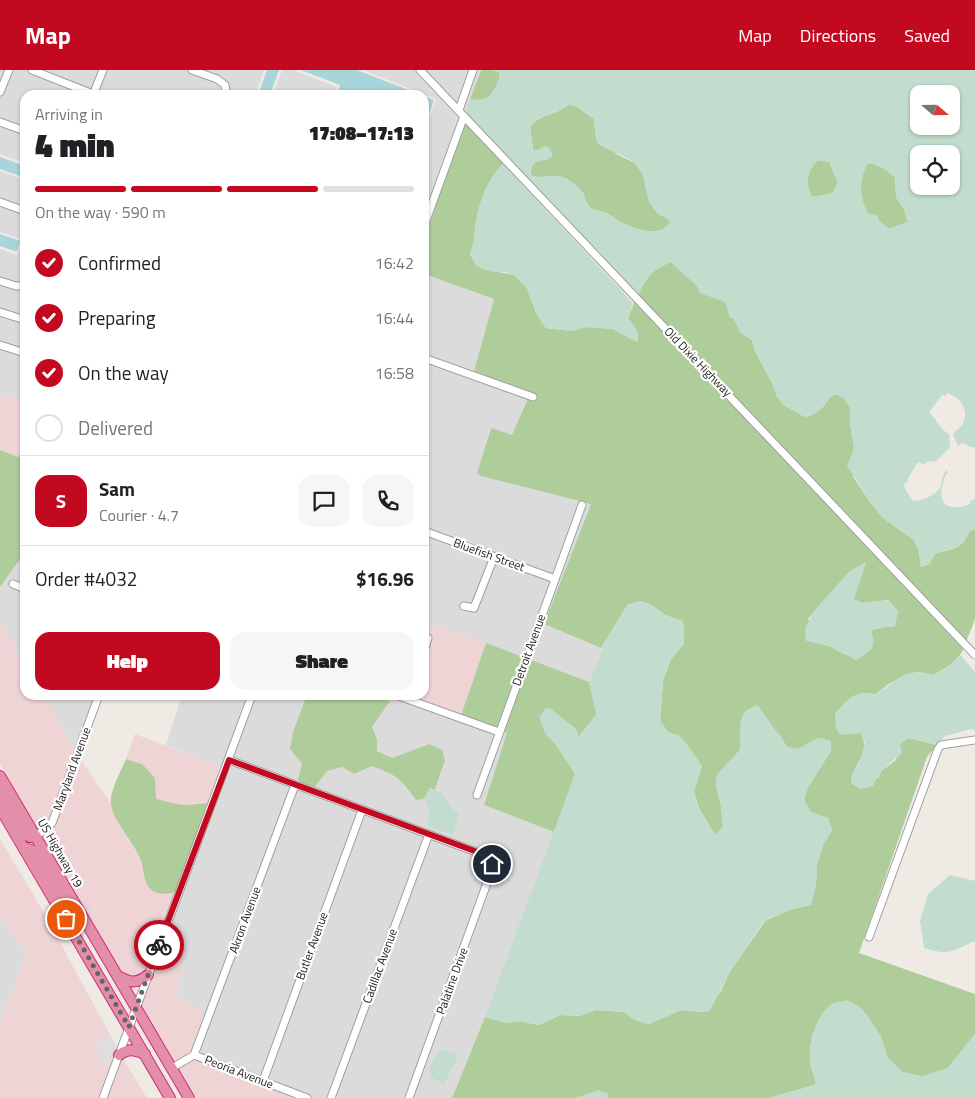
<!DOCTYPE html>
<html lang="en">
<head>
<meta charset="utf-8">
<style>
	:root { --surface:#fff; --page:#f6f6f6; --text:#202124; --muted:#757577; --line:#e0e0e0; --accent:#c3091f }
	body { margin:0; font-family:"Titillium Web",sans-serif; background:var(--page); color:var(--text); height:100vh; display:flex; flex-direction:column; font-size:19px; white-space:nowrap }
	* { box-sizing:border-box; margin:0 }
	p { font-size:16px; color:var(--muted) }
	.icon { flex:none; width:28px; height:28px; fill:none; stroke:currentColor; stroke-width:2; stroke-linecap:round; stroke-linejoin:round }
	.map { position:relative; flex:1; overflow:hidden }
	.drawer { position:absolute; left:20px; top:20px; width:409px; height:610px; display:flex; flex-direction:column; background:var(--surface); border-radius:15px; box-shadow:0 1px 4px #0004 }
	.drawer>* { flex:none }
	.needle { width:32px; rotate:110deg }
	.controls { position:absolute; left:910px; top:15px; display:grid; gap:10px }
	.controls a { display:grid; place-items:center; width:50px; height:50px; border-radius:10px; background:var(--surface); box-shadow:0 1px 4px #0004; font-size:25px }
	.pin { position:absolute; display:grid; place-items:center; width:42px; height:42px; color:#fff; margin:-21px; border:2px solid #fff; border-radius:50%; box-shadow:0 1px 5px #0007 }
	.courier { position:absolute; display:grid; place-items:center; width:50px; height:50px; margin:-25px; border:4px solid #c3091f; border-radius:50%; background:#fff; color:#222; box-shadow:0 1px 6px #0007 }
	.headline em { font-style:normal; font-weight:800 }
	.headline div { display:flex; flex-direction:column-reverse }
	.headline { display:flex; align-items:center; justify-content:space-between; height:85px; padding:0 15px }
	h1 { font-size:32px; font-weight:800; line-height:38px }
	.bar { display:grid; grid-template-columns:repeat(4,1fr); gap:8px 5px; align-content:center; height:60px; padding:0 15px }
	.bar i { height:6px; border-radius:4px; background:var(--line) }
	.bar .on { background:var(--accent) }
	.bar p { grid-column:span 4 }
	.line { display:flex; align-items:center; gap:12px; padding:0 15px; border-top:1px solid var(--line) }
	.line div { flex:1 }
	.round { display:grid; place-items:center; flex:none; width:52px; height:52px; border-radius:15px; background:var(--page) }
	ol { padding:0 15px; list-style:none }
	li { display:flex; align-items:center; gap:15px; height:55px }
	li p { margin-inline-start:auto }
	li .icon { padding:5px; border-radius:50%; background:var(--accent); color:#fff; stroke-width:4 }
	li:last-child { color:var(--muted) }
	li i { width:28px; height:28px; border:2px solid var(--line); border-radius:50% }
	.button { display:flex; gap:10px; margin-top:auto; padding:10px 15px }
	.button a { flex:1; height:58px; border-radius:15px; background:var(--accent); color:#fff; font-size:20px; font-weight:800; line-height:58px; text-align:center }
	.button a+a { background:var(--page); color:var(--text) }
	header { display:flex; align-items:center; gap:30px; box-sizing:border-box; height:70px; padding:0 25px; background:var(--accent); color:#fff }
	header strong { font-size:24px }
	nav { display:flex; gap:28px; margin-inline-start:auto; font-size:18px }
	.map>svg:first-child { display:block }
	.residential { fill:#dcdbdb; fill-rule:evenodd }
	.commercial { fill:#efd4d6 }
	.forest { fill:#afcc9b; fill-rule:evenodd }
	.wetland { fill:#c2dccd; fill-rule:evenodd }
	.parking { fill:#dedede }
	.water { fill:#a7d5da }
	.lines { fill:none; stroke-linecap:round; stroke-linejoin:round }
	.minor-casing { stroke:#9f9f9f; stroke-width:9 }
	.highway-casing { stroke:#d22c79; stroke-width:12 }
	.minor { stroke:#fff; stroke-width:7 }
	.highway { stroke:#e38fa9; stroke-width:10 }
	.done { stroke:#676563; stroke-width:5; stroke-dasharray:0 9 }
	.route { stroke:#c3091f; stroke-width:6 }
	.labels { text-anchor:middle; stroke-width:4.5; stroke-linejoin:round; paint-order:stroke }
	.street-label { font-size:12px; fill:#1e1e1e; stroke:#fff }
</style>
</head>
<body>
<header>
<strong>Map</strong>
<nav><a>Map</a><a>Directions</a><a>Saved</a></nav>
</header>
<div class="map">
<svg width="975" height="1028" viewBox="0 0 975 1028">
	<rect width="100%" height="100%" fill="#efeae4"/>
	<!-- residential -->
	<path class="residential" d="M0,0H264L255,25H25V93L0,84Z
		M282,0H293L337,17L334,25H273Z
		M363,0H416L461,47L424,146V65L436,29Z
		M424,0H481L465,42Z
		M0,101L25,110V332L0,323V179L17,185L23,171L21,169L0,162Z
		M424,204L494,229L473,305L530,323L512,366L490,358L478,403L481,406L591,434L544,554L603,579L589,612L424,552Z
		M25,490V594L0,551V517L18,492Z
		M43,625H103L79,687Z
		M182,625H248L220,703L221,697L166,675Z
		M255,625H307L293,662L290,679L302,694L298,709L314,718L327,701L342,697L354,704L372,696L386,701L402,711L416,730L424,729L427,735L429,749L453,764L460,742L452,740L441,722L435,720L442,701L429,674L392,688L377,681V669L372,657L390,631L460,648L508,663L484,735L554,762L489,937L452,1028H305L192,986L176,926L160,882L208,758L211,745ZM440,980L457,989L444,1013L430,996Z
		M0,848L27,882L0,954Z"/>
	<!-- commercial -->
	<path class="commercial" d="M0,323L25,332L24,389L0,380Z
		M0,551L25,594V625H43L79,687L112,735L122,761L139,786L145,808L208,734L201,732L191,735L177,734L155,729L142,694L126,689L135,664L222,697L220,703L145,903L138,908L120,904L51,786L0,693Z
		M424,552L486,573L460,648L385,630L387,625H424Z
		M0,769L40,836L118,979L100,1028H0V954L27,882L0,848Z
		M160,882L184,893L176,926L209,945L192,986L305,1028H193L139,937Z
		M122,987L147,1028H107Z"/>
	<!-- forest -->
	<path class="forest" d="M481,0H492L499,2L500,6C494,23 490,33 470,29Z
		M569,34L577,37L594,49L596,68L618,85L635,93L643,104L649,132L660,145L667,147L670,152C662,169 633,159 621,152C615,149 610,144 604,142C599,140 593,141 590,137C586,134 585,127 583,123C579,118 571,111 565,108C554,103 541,110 531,105C530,92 537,91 548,89L540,79L534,81L533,79L530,57C541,42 557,46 569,34Z
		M465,52L504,93C489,107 479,133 476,153C474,165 475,172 470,184L476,195L483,199L514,205L527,218L537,245L546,258L572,261L586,257L613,259L637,272C640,262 633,255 628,248L635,230L964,578C959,590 945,599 933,605L919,602L890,613L876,624L861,623L851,664L861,663C871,686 853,692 851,713L861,719L879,707L881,701L896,690L900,674L909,668L937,675L927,687L859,883L975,924V964L948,998L923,1007L902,1002L888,988L880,965L813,963C810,974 809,984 811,996C812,1003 816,1006 815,1015L769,1028H608L607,1023L577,1027L576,1028H452L485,947L507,953L518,951L539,955L560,945L579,946L596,940L624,942L635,950L649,954L681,940L704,942L721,921L729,903L765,851L789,840L811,835L816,815L817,794L823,775L832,760L828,748L811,742L804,730L808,717L831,681V671L818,668L798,679L787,677L778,663L741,650L740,680L717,705L716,716L721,736L723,757L715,765L699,738L694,721L702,696L685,672L679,666L668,662L660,651L663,611L671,589L684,574V557L682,551L665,545L650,534H628L601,578L544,554L591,434L481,406L477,403L491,358L512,365L530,324L473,305L494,229L424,204V173L441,119ZM865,493L853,529L863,533L889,530L886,557L871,560L844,584L829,576L808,549L849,502Z
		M818,90L829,92L838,112L833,123L812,127C805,112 806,102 818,90Z
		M871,93L885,99L895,107L896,127L904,139L908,152L889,159C884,154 871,147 867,142C857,127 860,111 866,95Z
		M671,192L697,216L700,223L725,231L730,247L734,249L741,263L752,270L755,281L773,315L777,327L785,336L805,347L823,337L831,326L836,324L844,328L850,338V354L854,378L853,407L873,436L883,448L914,470L919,481L921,497L929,494L936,483C952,479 963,479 969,461L975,459V549L966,572L638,225C647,207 651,200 671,192Z
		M0,380L24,389L25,387V490L18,492L0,517Z
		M486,573L589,612L597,644L578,668L576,659L564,651L545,663L557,676L575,704L554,762L484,735L507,663L460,648Z
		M307,625H379L386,627V630L390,631L372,657L377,669V681L392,688L429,674L442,680L445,690L435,720L430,718L424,729L416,730C401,709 397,705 372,696L354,704L342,697L327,701L314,718L302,719L298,709L302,694L290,679L293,662Z
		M126,689L142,694L155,708L156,729C166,731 177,735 188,735C195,735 201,732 208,734L175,822C168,824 159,825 153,821C143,815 144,796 139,786C132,771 108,745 111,728C113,715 121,701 126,689Z"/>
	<!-- wetland -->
	<path class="wetland" d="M492,0H975V377H970L962,373L958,376L953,364C956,361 960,358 962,355C971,341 960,327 947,323L945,326L942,325L930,341V343L943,360L949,364L950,377L935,392L928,391L924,394L918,392L908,408V411L903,415L912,430C919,433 936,425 940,418C943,411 941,405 947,400L948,402C944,406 944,411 942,417C938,440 955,440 970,434L971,431L975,429V459L969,461C963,479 952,478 936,483L929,494L921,497L919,481L914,470L883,448L873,436L847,396L854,378L850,354V338L844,328L836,324C824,328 826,343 805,347L785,336L777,327L773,315L755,281L752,270L741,263L734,249L730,247L725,232L700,223L697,216L671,192C651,200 647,207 638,225L465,43L470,29C490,33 494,23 500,6L499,2ZM919,24H951V56H919ZM569,34L577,37L594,49L596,68L598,74C608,81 630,87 636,94C648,106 643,124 653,138C657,145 665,146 670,152C662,169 632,158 621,152C615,149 610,144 604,142C599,140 594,141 590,137C586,134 585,127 583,123C579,118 571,111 565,108C554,103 541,110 531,105C529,87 543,94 553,86L550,78L545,76L535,81L533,79L530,57C541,41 557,46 569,34ZM919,84H951V116H919ZM818,90L829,92L838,112L833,123L812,127C805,112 806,102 818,90ZM870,93L885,99L895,107L896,127L904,139L908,152L889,159L879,150L877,145L868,143C859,124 859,115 866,96Z
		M503,94L633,233L628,248C633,255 640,262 637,272L613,259L586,257L572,261L546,258L537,245L527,218L514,205L505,202H493L483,199L476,195L470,185C474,174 474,165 476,154C478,133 487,109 503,94Z
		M866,493L854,529L863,533L889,530L898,541L895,557H886L871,560C877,579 872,580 856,590L829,576L806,571L805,558L814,541L849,502Z
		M641,531L650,534L665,545L681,551L684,557V574L671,589L663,611L660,650L668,662L679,666L685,672L702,696L694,721L699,738L715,765L723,757L721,736L716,716L717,705L740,680C741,670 738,652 744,643C747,639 753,637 758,635L787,677L798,679L818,668L831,671V681L808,717L804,730L811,742L828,748L832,760L823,775L817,794L816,815L811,835L789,840L764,851L729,903L710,941L704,942L681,940L649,954L635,950L624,942L596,940L579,946L559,945L539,955L518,951L507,953L485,947L575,704L557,676L545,663L539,647L546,638L551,639L576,659L579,668L596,644L589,612L603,579L601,578L628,534Z
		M962,585L961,586L975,602V660L971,659L945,666L937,675L909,668L900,674L902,683L881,701L873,716L861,719L851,713L852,704L860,691L865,673L860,663L840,665L836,658L835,643C843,635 850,624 863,623C868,623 873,625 878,623C902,608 902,597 933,605L943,600Z
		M430,718L441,722L452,739L460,742L453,765L427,756C430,747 429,737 424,729Z
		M950,805L975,811V871C952,881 950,886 924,878L920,851L928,824Z
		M848,930L861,938L868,946L880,965L888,988L902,1002L923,1006L948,998L975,964V1028H769L815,1015C816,1007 813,1004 811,996C807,978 814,948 830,935C834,932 843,931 848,930Z
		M440,980L455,983L457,989L444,1014L431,1007L430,996Z
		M598,1020L607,1023L608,1028H576Z"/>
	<!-- parking -->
	<path class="parking" d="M111,966L115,973L108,995L99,991L100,986L95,973Z"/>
	<!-- water -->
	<path class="water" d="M267,0H279L270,25H258Z
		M301,0H357L421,25H368L356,21L354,25H337L340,15Z
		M424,26L434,30L424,58Z
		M0,87L25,96V108L0,99Z
		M0,164L20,171L17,182L0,176Z"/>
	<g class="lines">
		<!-- minor casing -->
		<g class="minor-casing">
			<path id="minor" d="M32,0L93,24
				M192,0L217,9L225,15L226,21L224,25
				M420,0L975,585
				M0,22L9,0
				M93,25L103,0
				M459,40L473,0
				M0,52L25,61
				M0,132L25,141
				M424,156L464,46
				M0,211L16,216H21L25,211
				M0,242L25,250
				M0,275L25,283
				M424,288L533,327
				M424,461L555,509
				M13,514L25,519
				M464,536L474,538L494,487
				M424,581L428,568
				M396,625L499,662
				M229,690L487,786L492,794L491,802L409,1028
				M477,725L582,435
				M36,766L52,753L99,625
				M869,867L938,679L941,675L975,670
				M194,985L295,715
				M172,998L194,985L307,1028
				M263,1011L362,740
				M103,1028L252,625
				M331,1028L429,764"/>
		</g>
		<!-- highway casing -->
		<g class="highway-casing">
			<path id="highway" d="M0,706L189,1028
				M0,722L25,764L30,767L36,766
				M0,738L170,1028
				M23,777L36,782L63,827L75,834
				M118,906C130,913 137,914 148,905
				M119,985C129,978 134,980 145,984"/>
		</g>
		<!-- minor -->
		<use href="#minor" class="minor"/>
		<!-- highway -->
		<use href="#highway" class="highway"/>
	</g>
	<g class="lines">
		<!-- done -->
		<path class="done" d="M66,849L129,957L159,875"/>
		<!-- route -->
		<path class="route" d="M159,875L229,690L488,786L492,794"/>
	</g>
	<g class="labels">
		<!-- street labels -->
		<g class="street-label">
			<text transform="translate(698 292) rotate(46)" y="4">Old Dixie Highway</text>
			<text transform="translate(489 485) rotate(20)" y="4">Bluefish Street</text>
			<text transform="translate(529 580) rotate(-70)" y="4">Detroit Avenue</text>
			<text transform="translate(72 699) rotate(-70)" y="4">Maryland Avenue</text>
			<text transform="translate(60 783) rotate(60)" y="4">US Highway 19</text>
			<text transform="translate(245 850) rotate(-70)" y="4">Akron Avenue</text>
			<text transform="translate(312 876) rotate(-70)" y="4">Butler Avenue</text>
			<text transform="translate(380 896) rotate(-70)" y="4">Cadillac Avenue</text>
			<text transform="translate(452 911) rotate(-70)" y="4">Palatine Drive</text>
			<text transform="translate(239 1002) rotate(21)" y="4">Peoria Avenue</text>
		</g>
	</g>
</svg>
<div class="controls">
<a><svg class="needle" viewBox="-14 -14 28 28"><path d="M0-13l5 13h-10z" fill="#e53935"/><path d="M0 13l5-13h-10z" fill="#757577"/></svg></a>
<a><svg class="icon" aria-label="locate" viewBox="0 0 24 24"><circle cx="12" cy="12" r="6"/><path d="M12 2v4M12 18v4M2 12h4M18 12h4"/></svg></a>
</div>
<div class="pin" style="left:66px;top:849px;background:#ea580c"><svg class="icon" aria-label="bag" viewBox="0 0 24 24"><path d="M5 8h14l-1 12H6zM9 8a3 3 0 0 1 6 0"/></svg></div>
<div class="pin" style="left:492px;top:794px;background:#1f2937"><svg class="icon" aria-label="home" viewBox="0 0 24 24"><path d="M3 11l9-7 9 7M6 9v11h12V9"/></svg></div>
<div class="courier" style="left:159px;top:875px"><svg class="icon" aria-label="bike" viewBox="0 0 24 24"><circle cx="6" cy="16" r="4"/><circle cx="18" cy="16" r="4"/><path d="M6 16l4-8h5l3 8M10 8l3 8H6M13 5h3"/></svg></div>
<section class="drawer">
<div class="headline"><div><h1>4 min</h1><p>Arriving in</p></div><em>17:08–17:13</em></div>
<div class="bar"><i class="on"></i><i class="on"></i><i class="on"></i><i></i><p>On the way · 590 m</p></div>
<ol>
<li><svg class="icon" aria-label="check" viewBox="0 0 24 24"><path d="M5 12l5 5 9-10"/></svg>Confirmed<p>16:42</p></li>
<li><svg class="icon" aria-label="check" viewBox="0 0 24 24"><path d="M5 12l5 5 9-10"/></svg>Preparing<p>16:44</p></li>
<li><svg class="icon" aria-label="check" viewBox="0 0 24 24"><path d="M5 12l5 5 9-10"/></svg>On the way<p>16:58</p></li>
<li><i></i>Delivered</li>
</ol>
<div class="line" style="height:90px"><b class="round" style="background:var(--accent);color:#fff">S</b><div><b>Sam</b><p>Courier · 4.7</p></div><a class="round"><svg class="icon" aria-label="chat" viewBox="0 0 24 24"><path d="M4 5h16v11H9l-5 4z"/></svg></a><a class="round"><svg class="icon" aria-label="phone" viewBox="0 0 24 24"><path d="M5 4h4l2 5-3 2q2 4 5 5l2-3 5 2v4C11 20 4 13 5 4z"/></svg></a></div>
<div class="line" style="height:65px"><div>Order #4032</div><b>$16.96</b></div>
<div class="button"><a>Help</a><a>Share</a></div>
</section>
</div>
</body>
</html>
